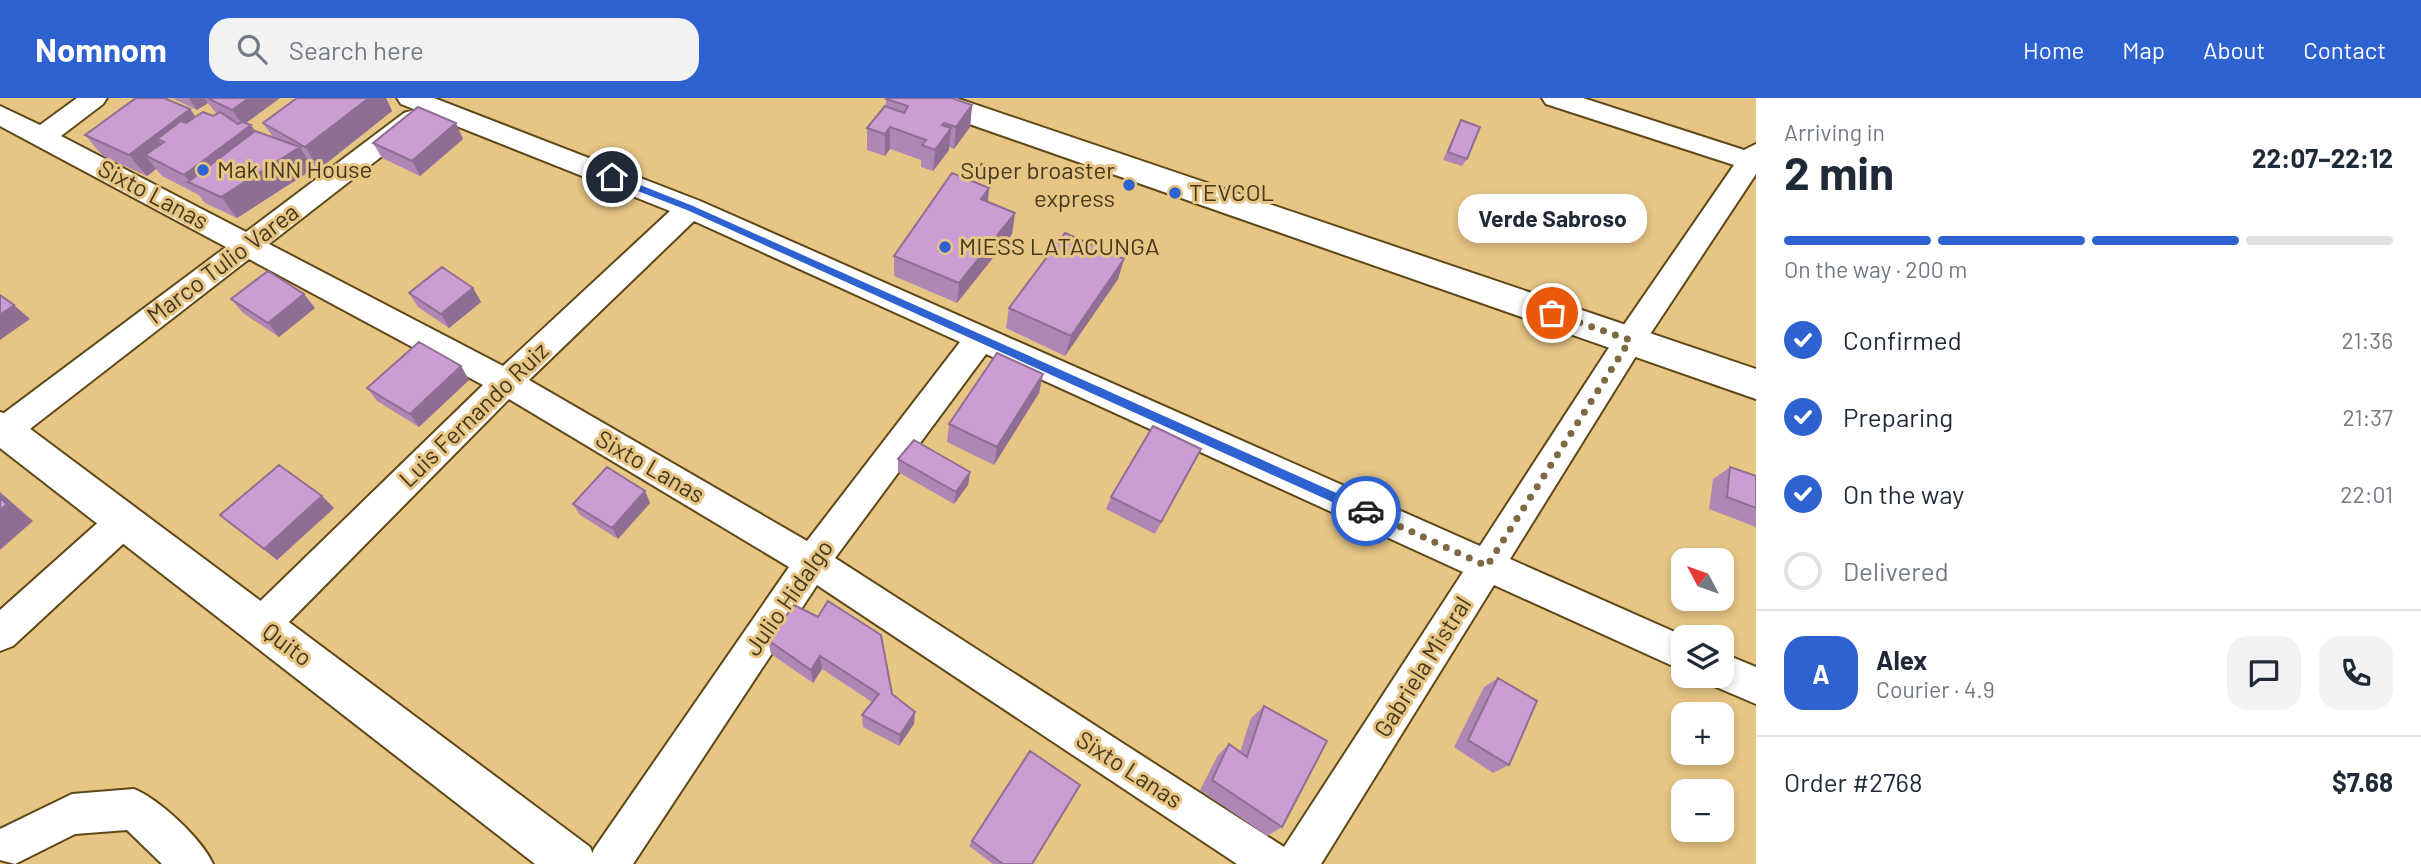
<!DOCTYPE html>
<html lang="en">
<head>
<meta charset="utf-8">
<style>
	:root { --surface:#fff; --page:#f2f2f3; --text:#1f2937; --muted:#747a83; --line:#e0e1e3; --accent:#2e62d0 }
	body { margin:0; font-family:Barlow,sans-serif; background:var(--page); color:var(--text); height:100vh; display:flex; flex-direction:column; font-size:26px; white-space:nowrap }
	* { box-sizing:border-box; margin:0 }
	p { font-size:23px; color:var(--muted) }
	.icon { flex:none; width:38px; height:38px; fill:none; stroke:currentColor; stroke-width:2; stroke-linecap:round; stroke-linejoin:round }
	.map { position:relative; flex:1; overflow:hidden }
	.drawer { display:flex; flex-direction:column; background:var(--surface); width:665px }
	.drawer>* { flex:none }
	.needle { width:46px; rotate:311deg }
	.fabs { position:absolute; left:1671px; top:450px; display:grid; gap:14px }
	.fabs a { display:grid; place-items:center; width:63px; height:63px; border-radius:14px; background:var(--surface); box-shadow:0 4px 10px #0003; font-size:35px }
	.pin { position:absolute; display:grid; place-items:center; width:60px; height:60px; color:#fff; margin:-30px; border:4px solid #fff; border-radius:50%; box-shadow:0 2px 7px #0007 }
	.courier { position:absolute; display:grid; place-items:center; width:70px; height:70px; margin:-35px; border:5px solid #2e62d0; border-radius:50%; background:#fff; color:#222; box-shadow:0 2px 9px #0007 }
	.bubble { position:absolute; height:49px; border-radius:21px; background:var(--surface); box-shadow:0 4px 10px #0003; font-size:23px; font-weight:700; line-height:49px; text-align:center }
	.headline em { font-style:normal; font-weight:700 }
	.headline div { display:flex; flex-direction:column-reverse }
	.headline { display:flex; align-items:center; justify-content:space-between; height:119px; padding:0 28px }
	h1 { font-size:46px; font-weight:700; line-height:52px }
	.bar { display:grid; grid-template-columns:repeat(4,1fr); gap:10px 7px; align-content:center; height:84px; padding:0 28px }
	.bar i { height:9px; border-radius:5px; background:var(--line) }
	.bar .active { background:var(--accent) }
	.bar p { grid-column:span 4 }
	.line { display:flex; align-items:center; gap:18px; padding:0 28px; border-top:2px solid var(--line) }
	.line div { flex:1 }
	.round { display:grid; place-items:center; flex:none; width:74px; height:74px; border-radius:21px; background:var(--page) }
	ol { padding:0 28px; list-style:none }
	li { display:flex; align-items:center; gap:21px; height:77px }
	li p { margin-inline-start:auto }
	li .icon { padding:7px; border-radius:50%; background:var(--accent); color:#fff; stroke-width:4 }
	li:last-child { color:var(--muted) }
	li i { width:38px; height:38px; border:4px solid var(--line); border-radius:50% }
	header { display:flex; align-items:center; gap:42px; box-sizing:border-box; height:98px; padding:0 35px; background:var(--accent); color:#fff }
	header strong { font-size:33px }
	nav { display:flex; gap:38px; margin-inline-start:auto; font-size:24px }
	.search { width:490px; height:63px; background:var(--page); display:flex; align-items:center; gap:18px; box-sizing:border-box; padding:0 24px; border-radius:21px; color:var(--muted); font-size:26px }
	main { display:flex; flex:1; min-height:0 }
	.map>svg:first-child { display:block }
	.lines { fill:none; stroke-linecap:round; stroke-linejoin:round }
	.street-casing { stroke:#5f4817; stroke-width:4 }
	.secondary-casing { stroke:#5f4817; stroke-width:4 }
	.street { fill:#fff; fill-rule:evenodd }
	.secondary { fill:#fff; fill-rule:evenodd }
	.wall { fill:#af87b5 }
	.shaded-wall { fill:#8f6e93 }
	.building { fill:#cc9dd2; stroke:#8f6e93; stroke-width:2 }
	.route { fill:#2e62d0 }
	.done { stroke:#7e6942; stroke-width:7; stroke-dasharray:0 12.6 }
	.poi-dot { fill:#2e62d0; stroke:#e6c585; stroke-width:2.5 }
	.labels { text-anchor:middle; stroke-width:6; stroke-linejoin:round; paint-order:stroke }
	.poi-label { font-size:24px; fill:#46381e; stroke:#e6c585; text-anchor:start }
	.street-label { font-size:24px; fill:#46381e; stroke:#e6c585 }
</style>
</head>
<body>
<header>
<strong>Nomnom</strong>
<div class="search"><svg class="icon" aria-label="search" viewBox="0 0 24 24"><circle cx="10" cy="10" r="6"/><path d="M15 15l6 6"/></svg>Search here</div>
<nav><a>Home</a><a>Map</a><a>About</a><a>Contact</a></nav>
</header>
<main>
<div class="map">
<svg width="1756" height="766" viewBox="0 0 1756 766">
	<rect width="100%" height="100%" fill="#e6c585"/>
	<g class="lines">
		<!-- street casing -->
		<g class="street-casing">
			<path id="street" d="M77,0H107L103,6L61,38L246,134L404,15L413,12L422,15L426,21L422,27L269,146L503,268L670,113L401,6L397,0H434L700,103L1480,448L1619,234L1734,67L1546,6L1542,0H1583L1744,52L1756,46V76L1641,250L1510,461L1686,539H1684V573L1494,487L1321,766H1237L817,487L633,766H588L594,751L789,469L509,301L274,539L261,544L248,539L243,527L248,515L483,287L249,161L17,341L6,345L0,343V318L226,149L0,28V8L40,27ZM694,123L960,244L807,443L529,282ZM986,256L1463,474L1284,749L835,460Z
				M124,408L136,412L141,423L136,434L13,548L0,553V512L112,412Z
				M1722,555L1756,569V606L1709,586L1705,578H1722Z
				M134,691C159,701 202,741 213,766H162L127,732L75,736L15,766L0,762V731L72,696Z"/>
		</g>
		<!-- secondary casing -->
		<g class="secondary-casing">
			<path id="secondary" d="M910,0H956L1756,271V301L915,7Z
				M0,314L13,318L590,749L597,766H535L0,350Z"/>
		</g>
		<!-- street -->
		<use href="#street" class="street"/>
		<!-- secondary -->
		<use href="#secondary" class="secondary"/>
	</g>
	<!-- wall -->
	<path class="wall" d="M172,0H280L246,25L255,33L273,39L263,25L297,0H386L392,13L319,71L310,65L313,71L237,120L205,105L199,97L162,78L156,71L147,78L103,58L85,37L196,19L213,18L217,15L215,14L208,5L197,12Z
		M886,1L972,7L970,29L954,51L949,49V52L933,73L921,69V62L890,51L885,58L867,52V30L886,8Z
		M1461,22L1467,61L1462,68L1443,62L1457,30Z
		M463,41L420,78L382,60L373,45Z
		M989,90L988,104L1015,115L1012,136L957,205L894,178V158Z
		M1124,161L1118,181L1065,258L1006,230L1009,210Z
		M473,190L481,204L449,230L418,209L409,195Z
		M231,201L315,210L279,239L243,215Z
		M461,268L469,282L419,329L377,303L367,290Z
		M1043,276L1039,295L994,367L947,344L949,326Z
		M1201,351L1155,436L1106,411L1111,399Z
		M898,361L970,374L968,387L954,406L898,374Z
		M1730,369L1756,378V429L1709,411L1713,381Z
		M645,393L650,405L618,441L580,417L573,406Z
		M322,398L334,410L277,462L220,417Z
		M794,507L892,596L914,626L899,648L863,629L862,617L872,604L822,571L813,585L771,556L768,542Z
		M1498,580L1509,667L1493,675L1454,649L1484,589Z
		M1264,608L1282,729L1267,738L1200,692L1218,657L1229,646L1240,654L1251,620Z
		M972,743L1032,766H993L969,748Z"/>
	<!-- shaded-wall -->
	<path class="shaded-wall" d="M189,0H205L208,5L197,12Z
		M249,0H280L243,27L232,12Z
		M369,0H386L392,13L319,71L305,49Z
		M972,7L970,29L954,51L956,29Z
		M190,11L206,33L164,44L157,41L171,59L145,57L156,71L147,78L129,57Z
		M456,25L463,41L420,78L412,63Z
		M944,25L943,41L951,30L949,52L933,73L935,52L942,27Z
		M251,27L266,49L190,84L184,77Z
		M890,29V51L885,58V36Z
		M300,49L313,71L237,120L221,99Z
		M989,90L987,111L981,101Z
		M1015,115L1012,136L957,205L959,185Z
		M1124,161L1118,181L1065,258L1071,238Z
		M473,190L481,204L449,230L441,216Z
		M304,196L315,210L279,239L268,225Z
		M14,207L30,221L0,242V217Z
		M461,268L469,282L419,329L410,316Z
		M1043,276L1039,295L994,367L997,349Z
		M970,374L968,387L954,406L956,394Z
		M645,393L650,405L618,441L612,430Z
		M0,394L33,423L0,452Z
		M322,398L334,410L277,462L264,451Z
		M820,558L822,571L813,585L811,572Z
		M915,614L914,626L899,648L900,637Z"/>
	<!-- building -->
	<path class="building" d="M136,0H164L190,11L129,57L85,37Z
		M207,0H249L232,12Z
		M297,0H369L305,49L263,25Z
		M887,0H952L972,7L956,29L944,25L942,27L951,30L935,52L922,47L926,42L890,29L885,36L867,30L885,8L904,15L908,8L886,1Z
		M418,9L456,25L412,63L373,45Z
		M203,14L213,18L220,14L238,26L242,24L251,27L184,77L145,57L164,44L157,41L181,23L186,25Z
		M1461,22L1480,29L1467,61L1448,54Z
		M255,33L300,49L221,99L188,84Z
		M952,75L989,90L981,101L1015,115L959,185L894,158Z
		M1065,135L1124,161L1071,238L1009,210Z
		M442,169L473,190L441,216L409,195Z
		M268,173L304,196L268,225L231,201Z
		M0,197L14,207L0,217Z
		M419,244L461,268L410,316L367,290Z
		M997,255L1043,276L997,349L949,326Z
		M1153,328L1201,351L1161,424L1111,399Z
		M914,342L970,374L956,394L898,361Z
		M279,367L322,398L264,451L220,417Z
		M607,369L645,393L612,430L573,406Z
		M1730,369L1756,378V410L1727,399Z
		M0,400L7,406L0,412Z
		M828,503L881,537L892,596L915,614L900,637L862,617L879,596L820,558L811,572L768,542L794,507L818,519Z
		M1498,580L1537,603L1509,667L1468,642Z
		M1264,608L1327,643L1282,729L1212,682L1229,646L1247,659Z
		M1030,653L1080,687L1032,766H1003L972,743Z"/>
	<!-- route -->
	<path class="route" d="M609,77H615L693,108L1370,410L1371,413L1366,418L1361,417L687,112L609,82Z"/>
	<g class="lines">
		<!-- done -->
		<path class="done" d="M1366,413L1487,468L1630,242L1552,215"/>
	</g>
	<!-- markers -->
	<g class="poi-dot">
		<circle cx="203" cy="72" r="7"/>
		<circle cx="1129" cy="87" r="7"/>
		<circle cx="1175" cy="95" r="7"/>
		<circle cx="945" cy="149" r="7"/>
	</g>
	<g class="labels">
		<!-- poi labels -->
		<g class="poi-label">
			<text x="217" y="80">Mak INN House</text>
			<text x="1115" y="81" text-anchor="end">Súper broaster<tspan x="1115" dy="28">express</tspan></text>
			<text x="1189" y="103">TEVCOL</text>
			<text x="959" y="157">MIESS LATACUNGA</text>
		</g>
		<!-- street labels -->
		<g class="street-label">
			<text transform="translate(153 97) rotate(28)" y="8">Sixto Lanas</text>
			<text transform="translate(223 166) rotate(-37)" y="8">Marco Tulio Varea</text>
			<text transform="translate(474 317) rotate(-44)" y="8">Luis Fernando Ruiz</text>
			<text transform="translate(650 369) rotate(30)" y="8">Sixto Lanas</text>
			<text transform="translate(789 500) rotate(-55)" y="8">Julio Hidalgo</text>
			<text transform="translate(287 547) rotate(37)" y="8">Quito</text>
			<text transform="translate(1423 569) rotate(-58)" y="8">Gabriela Mistral</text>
			<text transform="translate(1129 672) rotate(33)" y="8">Sixto Lanas</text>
		</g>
	</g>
</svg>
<div class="fabs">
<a><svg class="needle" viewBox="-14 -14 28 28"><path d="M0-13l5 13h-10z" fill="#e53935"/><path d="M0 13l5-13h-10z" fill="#747a83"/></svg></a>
<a><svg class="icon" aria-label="layers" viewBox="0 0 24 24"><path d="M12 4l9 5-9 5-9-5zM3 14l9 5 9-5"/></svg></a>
<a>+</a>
<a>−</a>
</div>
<div class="pin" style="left:1552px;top:215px;background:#ea580c"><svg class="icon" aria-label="bag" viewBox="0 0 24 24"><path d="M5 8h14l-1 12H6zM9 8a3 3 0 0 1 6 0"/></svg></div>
<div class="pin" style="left:612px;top:79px;background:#1f2937"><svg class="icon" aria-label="home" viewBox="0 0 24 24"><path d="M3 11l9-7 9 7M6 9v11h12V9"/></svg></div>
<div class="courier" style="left:1366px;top:413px"><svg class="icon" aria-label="car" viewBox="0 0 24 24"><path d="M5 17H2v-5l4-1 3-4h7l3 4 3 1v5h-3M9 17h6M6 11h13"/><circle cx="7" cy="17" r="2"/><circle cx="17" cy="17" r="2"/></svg></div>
<div class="bubble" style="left:1458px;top:96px;width:189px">Verde Sabroso</div>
</div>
<section class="drawer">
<div class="headline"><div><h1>2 min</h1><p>Arriving in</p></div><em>22:07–22:12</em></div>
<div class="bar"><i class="active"></i><i class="active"></i><i class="active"></i><i></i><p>On the way · 200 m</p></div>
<ol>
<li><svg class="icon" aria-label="check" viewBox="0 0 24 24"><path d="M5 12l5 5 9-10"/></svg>Confirmed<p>21:36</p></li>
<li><svg class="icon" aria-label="check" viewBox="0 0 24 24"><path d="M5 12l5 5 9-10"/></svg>Preparing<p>21:37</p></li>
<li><svg class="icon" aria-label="check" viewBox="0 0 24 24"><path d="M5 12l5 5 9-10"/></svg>On the way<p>22:01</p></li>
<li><i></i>Delivered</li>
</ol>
<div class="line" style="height:126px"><b class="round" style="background:var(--accent);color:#fff">A</b><div><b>Alex</b><p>Courier · 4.9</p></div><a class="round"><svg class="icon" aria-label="chat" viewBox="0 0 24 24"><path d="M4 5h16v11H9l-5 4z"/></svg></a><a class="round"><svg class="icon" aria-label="phone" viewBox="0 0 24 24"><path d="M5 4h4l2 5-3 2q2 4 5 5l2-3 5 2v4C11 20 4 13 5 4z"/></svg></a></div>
<div class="line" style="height:91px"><div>Order #2768</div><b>$7.68</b></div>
</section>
</main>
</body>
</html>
